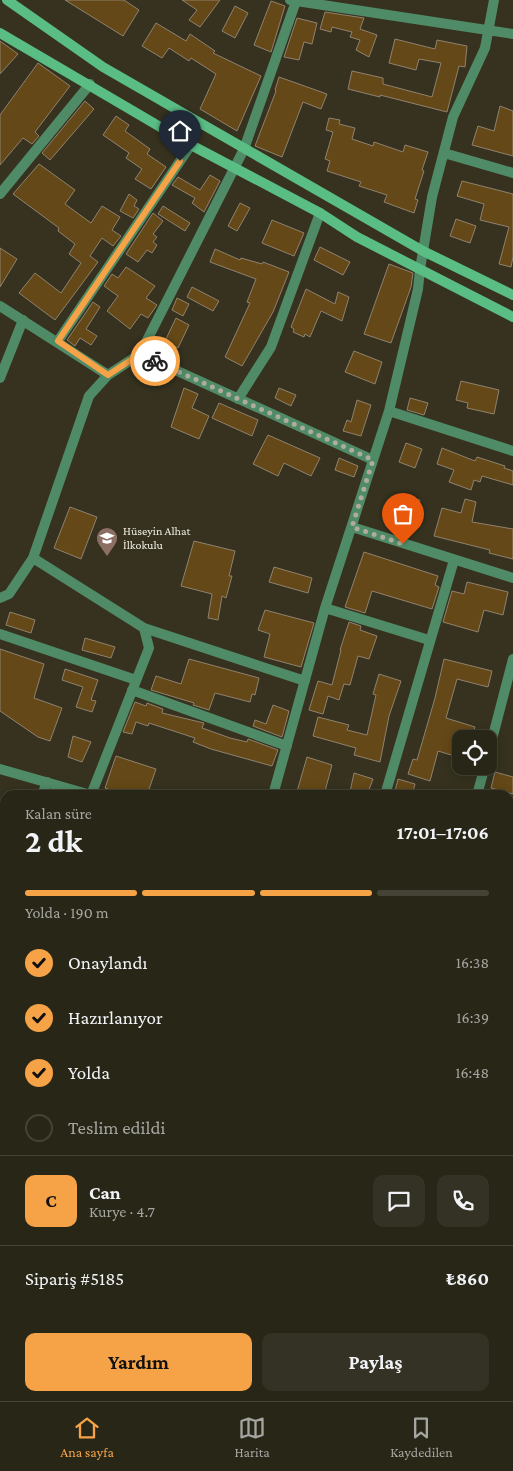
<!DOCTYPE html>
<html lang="tr">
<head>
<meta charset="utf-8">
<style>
	:root { --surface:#282617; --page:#343224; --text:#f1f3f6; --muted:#a5a5a1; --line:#444336; --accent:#f6a247 }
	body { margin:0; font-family:"Crimson Pro",serif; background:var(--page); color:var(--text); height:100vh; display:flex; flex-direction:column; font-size:19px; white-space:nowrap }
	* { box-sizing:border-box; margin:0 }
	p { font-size:16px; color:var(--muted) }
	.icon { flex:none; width:28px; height:28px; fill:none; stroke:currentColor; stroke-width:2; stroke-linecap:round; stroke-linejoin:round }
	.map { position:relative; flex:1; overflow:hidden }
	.details { position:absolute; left:0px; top:790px; width:514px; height:611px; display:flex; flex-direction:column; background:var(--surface); border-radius:15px 15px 0 0; box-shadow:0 2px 12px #0003,0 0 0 1px var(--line) }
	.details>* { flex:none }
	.tools { position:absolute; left:452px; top:730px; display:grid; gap:10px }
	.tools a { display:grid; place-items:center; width:45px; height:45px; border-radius:10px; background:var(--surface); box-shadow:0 2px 12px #0003,0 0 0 1px var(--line); font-size:25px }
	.pin { position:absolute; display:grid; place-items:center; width:42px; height:42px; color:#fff; margin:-51px -21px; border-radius:50% 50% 50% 0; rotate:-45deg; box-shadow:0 0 5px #0007 }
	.pin .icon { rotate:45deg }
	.courier { position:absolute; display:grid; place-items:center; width:50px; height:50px; margin:-25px; border:4px solid #f6a247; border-radius:50%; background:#fff; color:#222; box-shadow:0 1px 6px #0007 }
	.headline em { font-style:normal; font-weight:700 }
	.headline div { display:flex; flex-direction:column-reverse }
	.headline { display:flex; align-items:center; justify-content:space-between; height:85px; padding:0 25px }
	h1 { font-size:32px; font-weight:700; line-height:38px }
	.bar { display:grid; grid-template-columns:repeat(4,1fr); gap:8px 5px; align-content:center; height:60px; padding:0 25px }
	.bar i { height:6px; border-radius:4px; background:var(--line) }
	.bar .current { background:var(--accent) }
	.bar p { grid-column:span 4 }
	.line { display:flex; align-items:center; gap:12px; padding:0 25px; border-top:1px solid var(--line) }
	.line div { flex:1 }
	.round { display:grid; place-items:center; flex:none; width:52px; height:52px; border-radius:10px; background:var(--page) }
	ol { padding:0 25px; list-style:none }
	li { display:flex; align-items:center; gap:15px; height:55px }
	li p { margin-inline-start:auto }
	li .icon { padding:5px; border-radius:50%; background:var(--accent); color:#111; stroke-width:4 }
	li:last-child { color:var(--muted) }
	li i { width:28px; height:28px; border:2px solid var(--line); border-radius:50% }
	.primary-button { display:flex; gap:10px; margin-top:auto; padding:10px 25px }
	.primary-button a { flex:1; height:58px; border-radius:10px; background:var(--accent); color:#111; font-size:20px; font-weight:700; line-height:58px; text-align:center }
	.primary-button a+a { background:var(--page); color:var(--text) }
	.tab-bar { display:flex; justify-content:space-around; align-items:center; height:70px; border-top:1px solid var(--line); background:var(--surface); font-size:14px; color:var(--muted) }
	.tab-bar a { display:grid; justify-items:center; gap:2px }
	.tab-bar .current { color:var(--accent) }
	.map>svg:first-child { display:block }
	.building { fill:#644817; stroke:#8f826f }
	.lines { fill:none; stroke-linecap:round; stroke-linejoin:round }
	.street { stroke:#508b67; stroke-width:10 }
	.secondary { stroke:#5abd84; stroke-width:10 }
	.done { stroke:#afac9e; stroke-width:5; stroke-dasharray:0 9 }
	.route { stroke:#f6a247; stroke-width:6 }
	.labels { text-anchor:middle; stroke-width:4; stroke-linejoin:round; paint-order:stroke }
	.poi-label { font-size:12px; fill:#f0eee2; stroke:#36321f; text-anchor:start }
</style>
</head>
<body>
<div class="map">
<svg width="513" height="1401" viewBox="0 0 513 1401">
	<rect width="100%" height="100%" fill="#36321f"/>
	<!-- building -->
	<path class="building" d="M65,0H124L139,10L123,36Z
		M182,0H220L200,27L189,20L197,10Z
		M271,1L285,6L271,52L254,45Z
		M235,6L248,13L235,38L222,31Z
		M325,12L364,18L360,29L377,35L369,57L356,50L360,40L350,37L352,32L332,27L331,32L320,29Z
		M297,18L317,23L312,44L304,42L299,60L284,57Z
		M156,23L186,41L190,34L215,51L213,53L261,76L237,131L200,109L216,74L191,58L189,61L169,48L162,58L142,46Z
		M395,39L435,49L437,40L467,46L465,67L459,66L447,112L380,95V97L348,89L352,71L383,78V84L432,97L441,63L419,59L416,70L389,63Z
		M0,41L18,54L0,74Z
		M38,63L70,86L35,132L39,136L32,144L23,138L0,165V115Z
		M279,77L327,94L321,109L303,102L282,157L255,146L276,91L275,90Z
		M85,101L94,109L50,160L42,153Z
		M500,106L513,111V156L472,145L478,126L494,131Z
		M116,116L129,125L125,131L150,149L147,154L166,167L151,189L135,179L142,169L126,158L129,153L103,135Z
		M329,118L340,120L339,124L355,128L352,139L373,146L374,142L403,152L405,145L428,152L422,170L424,171L415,199L418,200L414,213L384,202L387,195L359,186L361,182L327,171L330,161L325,159L333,132L326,130Z
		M39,164L75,190L65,204L91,223L102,206L120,217L112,230L121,236L113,246L102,238L90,256L98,262L55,320L19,293L35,273L61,293L81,263L69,254L75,244L58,231L59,228L13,194Z
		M210,175L220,181L204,212L192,203L195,198L172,185L178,177L200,190Z
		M462,181L513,194V257L511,267L499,264L509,227L480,220L484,204L457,196Z
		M129,194L137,200L134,206L139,209L133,218L120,211Z
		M240,203L250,208L237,231L228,226Z
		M163,206L190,223L185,231L158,214Z
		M153,213L163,221L153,234L157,237L153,242L157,245L152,253L147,250L138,262L126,254Z
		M456,219L476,226L470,243L450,236Z
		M272,220L304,233L294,256L262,243Z
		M320,247L350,262L343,275L314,260Z
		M0,248L17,259L0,287Z
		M215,249L240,260L241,258L262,264L263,262L289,272L273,312L242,366L225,357L250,303L247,302L256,279L210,262Z
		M389,264L413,273L411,287L391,343L364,334Z
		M126,267L155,286L146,298L157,305L148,318L141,314L130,329L107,311L118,296L104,286L112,274L118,278Z
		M192,287L219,301L213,311L187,297Z
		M306,289L335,304L338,292L349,297L342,321L321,311L310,337L305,334L304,337L293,332L294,329L291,327Z
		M177,298L189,304L183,316L172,310Z
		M93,302L100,307L86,329L97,336L91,345L80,338L75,346L67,340Z
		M176,318L189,325L178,348L165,341Z
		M354,351L382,362L375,384L345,372Z
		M153,372L164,377L160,385L150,381Z
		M461,381L499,390L494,414L467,408L468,403L456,400Z
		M184,388L198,394L192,408L209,416L199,439L171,427Z
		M279,388L296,395L291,406L275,398Z
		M410,398L428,403L424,415L407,410Z
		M357,400L371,405L361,436L343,431L347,420L351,422Z
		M219,403L258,420L252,436L212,418Z
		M268,435L320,458L311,476L284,463L278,476L253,464Z
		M406,443L422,449L415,468L399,462Z
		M442,448L475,461L477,457L505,466L504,468L513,471V485L482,476L480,482L474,480L471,490L449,482L454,470L437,464Z
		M339,458L358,466L354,477L335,470Z
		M409,497L420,500L413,527L402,524Z
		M465,499L476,502L472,522L513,529V559L489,553L490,550L434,536L442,508L461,513Z
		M70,507L97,517L81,559L54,548Z
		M194,541L235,551L229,576H232L226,598L222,596L218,620L208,618L212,594L181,586Z
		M364,552L438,576L435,585L439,587L432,609L372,591L365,613L345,607Z
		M274,567L312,578L308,593L269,582Z
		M467,582L508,592L503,615L484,610L478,632L443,622L452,591L464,594Z
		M265,610L314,623L301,667L264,657L270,634L258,630Z
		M10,612L35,620L31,633L6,625Z
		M349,622L361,626L360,630L377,636L369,659L358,656L350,685L344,684L339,700L328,696L323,714L309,710L318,681L332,685L341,650H340Z
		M85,638L115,647L111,658L82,650Z
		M0,649L44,664L34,698L62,708L50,741L38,737L0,711Z
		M189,659L259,678L255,695L252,694L250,702L215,693L209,710L193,705L194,703L151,690L156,676L181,684Z
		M444,659L492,671L488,687L457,679L446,718L475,727L471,739H461V758L438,751L430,781L408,774L413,759L417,760L435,698Z
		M65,669L98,680L91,700L96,701L92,712L76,707L83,687L62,680Z
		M379,674L401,681L389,716L380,762L354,755L356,748L313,736L318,717L349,725L347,730L367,735L376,695L373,694Z
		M135,702L146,706L147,703L163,709L162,713L204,723L202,728L230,738L247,742L248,739L278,750L272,766L211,749L193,742L195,738L149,723L148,726L136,722L132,734L123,732Z
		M273,705L289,711L282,737L253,726L255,720L266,724Z
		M73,736L91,742L82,762L68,757Z
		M116,756L156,769L147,795H124L105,788Z
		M307,757L332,765L324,795H296Z
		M495,772L513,777V794L491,788Z
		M354,773L373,779L367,795L350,792Z
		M398,779L415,784L412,795H394Z"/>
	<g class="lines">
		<!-- street -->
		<path class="street" d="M290,0L513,34
			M444,153L513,173
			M0,194L90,84
			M0,306L108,375
			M58,341L191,145
			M140,354L373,460
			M0,378L23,320
			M238,399L271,347L320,213
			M389,411L513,451
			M352,527L513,578
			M0,598L9,594L33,558L89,396L108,375L140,354L244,149L296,1
			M325,608L429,640
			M144,628L305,681
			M0,634L136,680
			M132,690L287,746
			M489,751L513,659
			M0,769L91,795L149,648L144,628L33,558
			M42,795L47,782
			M273,795L325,608L389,411L418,289L420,269L432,197L453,117L485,48L494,0
			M385,795L454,560
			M477,795L485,766
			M509,868L513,869
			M0,960L5,963
			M0,1014L5,1001
			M0,1173L5,1175
			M0,1258L5,1260
			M290,1401L291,1396
			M404,1401L406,1396"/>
		<!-- secondary -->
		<path class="secondary" d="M7,0L103,67L202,124L423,251L513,295
			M0,33L191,145L320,213L357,237L513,317
			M509,1071L513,1057
			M509,1100L513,1099
			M0,1110L5,1112
			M509,1140L513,1141
			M0,1330L5,1322
			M486,1401V1396
			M511,1401L513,1355"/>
	</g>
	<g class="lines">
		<!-- done -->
		<path class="done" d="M155,361L373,460L352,527L403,544"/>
		<!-- route -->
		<path class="route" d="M155,361L140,354L108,375L58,341L180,161"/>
	</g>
	<!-- icons -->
	<defs>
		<g id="school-pin" transform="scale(1.125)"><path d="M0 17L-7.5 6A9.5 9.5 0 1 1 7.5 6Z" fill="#8d6e63" stroke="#36321f"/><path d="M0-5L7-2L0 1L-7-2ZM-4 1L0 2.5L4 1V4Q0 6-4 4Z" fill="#fff"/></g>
	</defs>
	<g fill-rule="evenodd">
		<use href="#school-pin" x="107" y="538"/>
	</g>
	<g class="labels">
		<!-- poi labels -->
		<g class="poi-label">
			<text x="123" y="535">Hüseyin Alhat<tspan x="123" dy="14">İlkokulu</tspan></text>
		</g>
	</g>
</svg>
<div class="tools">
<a><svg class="icon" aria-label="locate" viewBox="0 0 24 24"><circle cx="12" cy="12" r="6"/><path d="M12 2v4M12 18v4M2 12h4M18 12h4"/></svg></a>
</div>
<div class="pin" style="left:403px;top:544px;background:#ea580c"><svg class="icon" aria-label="bag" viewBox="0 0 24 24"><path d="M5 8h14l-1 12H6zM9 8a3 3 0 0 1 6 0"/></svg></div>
<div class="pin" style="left:180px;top:161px;background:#1f2937"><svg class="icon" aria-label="home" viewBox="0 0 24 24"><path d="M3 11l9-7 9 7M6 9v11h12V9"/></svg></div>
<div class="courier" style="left:155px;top:361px"><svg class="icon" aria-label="bike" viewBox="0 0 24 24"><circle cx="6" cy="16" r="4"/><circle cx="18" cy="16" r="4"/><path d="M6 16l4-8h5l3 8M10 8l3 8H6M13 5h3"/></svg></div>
<section class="details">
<div class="headline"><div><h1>2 dk</h1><p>Kalan süre</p></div><em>17:01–17:06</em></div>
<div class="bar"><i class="current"></i><i class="current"></i><i class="current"></i><i></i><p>Yolda · 190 m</p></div>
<ol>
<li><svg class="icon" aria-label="check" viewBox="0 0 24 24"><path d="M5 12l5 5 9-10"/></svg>Onaylandı<p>16:38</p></li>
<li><svg class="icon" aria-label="check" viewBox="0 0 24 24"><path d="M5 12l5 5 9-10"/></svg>Hazırlanıyor<p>16:39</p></li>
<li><svg class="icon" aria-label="check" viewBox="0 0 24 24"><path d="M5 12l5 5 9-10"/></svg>Yolda<p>16:48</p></li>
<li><i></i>Teslim edildi</li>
</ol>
<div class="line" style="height:90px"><b class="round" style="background:var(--accent);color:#111">C</b><div><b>Can</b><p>Kurye · 4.7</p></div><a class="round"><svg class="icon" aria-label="chat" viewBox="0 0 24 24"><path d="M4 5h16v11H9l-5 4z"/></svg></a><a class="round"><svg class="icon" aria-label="phone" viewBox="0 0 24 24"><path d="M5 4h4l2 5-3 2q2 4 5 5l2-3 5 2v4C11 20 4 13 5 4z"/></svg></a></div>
<div class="line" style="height:65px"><div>Sipariş #5185</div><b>₺860</b></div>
<div class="primary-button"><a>Yardım</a><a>Paylaş</a></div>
</section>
</div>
<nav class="tab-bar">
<a class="current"><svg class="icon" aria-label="home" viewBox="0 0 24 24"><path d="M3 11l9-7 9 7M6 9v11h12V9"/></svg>Ana sayfa</a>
<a><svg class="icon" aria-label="map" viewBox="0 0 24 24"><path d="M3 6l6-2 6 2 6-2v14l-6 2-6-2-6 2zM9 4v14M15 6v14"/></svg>Harita</a>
<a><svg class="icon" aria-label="saved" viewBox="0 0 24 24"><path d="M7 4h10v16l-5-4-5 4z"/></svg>Kaydedilen</a>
</nav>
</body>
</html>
